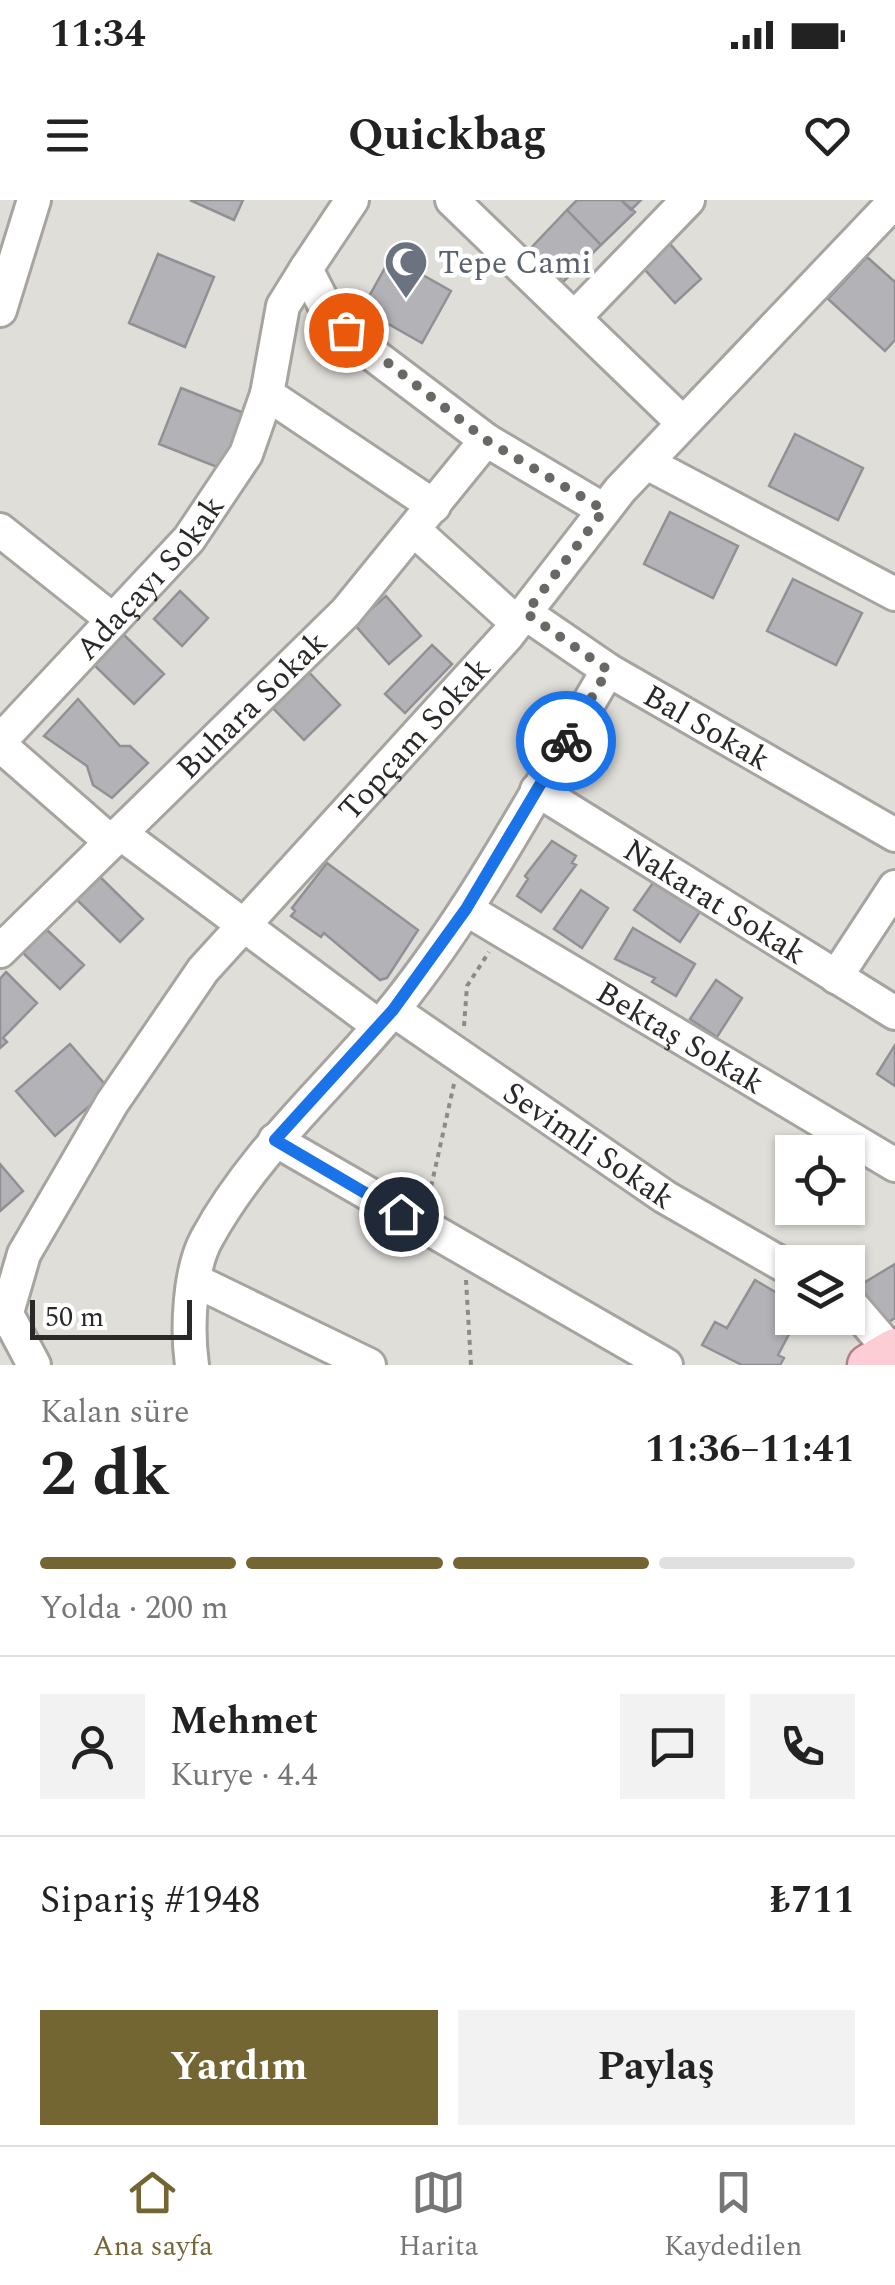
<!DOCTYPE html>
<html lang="tr">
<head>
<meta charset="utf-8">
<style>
	:root { --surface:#fff; --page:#f2f2f2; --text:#222; --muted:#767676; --line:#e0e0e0; --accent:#736633 }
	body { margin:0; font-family:Spectral,serif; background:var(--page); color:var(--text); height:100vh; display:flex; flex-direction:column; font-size:38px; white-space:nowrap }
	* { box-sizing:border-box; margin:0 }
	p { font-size:32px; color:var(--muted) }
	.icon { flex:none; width:55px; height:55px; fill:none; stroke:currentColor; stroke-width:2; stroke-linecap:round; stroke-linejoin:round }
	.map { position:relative; height:1165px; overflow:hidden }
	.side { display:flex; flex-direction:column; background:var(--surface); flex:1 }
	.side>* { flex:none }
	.fabs { position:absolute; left:775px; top:935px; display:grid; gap:20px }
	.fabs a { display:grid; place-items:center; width:90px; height:90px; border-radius:0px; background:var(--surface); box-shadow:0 2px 8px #0004; font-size:50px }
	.scale { position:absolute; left:30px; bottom:25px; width:162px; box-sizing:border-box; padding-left:10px; border:5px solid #2a2927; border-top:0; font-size:28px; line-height:35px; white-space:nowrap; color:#2a2927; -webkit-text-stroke:8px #fff; paint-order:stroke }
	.pin { position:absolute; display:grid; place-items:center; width:85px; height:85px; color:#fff; margin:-42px; border:5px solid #fff; border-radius:50%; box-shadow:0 2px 10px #0007 }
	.courier { position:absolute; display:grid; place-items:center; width:100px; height:100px; margin:-50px; border:8px solid #1a73e8; border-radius:50%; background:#fff; color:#222; box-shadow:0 2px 12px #0007 }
	.overview em { font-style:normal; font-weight:700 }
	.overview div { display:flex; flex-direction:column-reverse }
	.overview { display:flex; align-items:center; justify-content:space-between; height:170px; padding:0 40px }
	h1 { font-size:65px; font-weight:700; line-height:75px }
	.bar { display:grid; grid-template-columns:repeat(4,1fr); gap:15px 10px; align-content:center; height:120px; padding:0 40px }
	.bar i { height:12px; border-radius:8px; background:var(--line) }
	.bar .active { background:var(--accent) }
	.bar p { grid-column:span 4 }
	.line { display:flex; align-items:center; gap:25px; padding:0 40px; border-top:2px solid var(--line) }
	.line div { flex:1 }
	.round { display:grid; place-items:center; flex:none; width:105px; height:105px; border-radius:0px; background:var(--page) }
	.action { display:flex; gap:20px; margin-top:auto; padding:20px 40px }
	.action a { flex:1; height:115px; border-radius:0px; background:var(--accent); color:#fff; font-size:40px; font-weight:700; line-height:115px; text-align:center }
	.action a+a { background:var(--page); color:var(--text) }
	.status { display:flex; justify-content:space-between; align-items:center; height:70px; padding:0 50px; background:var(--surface); direction:ltr }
	.status svg { height:28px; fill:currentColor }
	header { display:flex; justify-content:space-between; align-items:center; height:130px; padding:0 40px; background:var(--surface); font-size:45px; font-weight:700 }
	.tabs { display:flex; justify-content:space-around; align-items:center; height:140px; border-top:2px solid var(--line); background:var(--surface); font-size:28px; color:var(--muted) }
	.tabs a { display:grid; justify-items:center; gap:5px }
	.tabs .active { color:var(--accent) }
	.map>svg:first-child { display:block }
	.building { fill:#b2b2b7; stroke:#919095; stroke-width:2.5 }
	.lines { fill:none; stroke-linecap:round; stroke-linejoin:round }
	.minor-casing { stroke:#a7a4a0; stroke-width:38 }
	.major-casing { stroke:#b27e87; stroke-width:45 }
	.path { stroke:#8d8b87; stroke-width:4; stroke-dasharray:5 5; stroke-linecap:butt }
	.minor { stroke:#fff; stroke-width:32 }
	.major { stroke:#fdcdd6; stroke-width:40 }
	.done { stroke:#6a6865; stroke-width:10; stroke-dasharray:0 18 }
	.route { stroke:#1a73e8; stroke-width:12 }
	.labels { text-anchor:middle; stroke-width:9; stroke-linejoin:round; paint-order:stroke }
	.worship-label { font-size:32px; fill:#5b616d; stroke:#fff; text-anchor:start }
	.street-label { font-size:32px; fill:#2a2927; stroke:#fff }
</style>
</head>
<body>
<div class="status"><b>11:34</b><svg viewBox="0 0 49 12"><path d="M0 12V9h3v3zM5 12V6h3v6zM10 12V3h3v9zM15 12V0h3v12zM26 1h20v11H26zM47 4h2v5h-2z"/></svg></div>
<header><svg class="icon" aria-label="menu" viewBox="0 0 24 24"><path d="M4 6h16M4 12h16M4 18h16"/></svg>Quickbag<svg class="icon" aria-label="heart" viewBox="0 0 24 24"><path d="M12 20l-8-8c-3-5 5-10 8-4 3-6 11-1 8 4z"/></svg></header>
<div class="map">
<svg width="895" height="1165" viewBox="0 0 895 1165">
	<rect width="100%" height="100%" fill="#e0ded9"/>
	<!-- building -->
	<path class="building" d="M190,0H243L234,20Z
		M577,0H621L635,12L601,45L567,10Z
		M621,0H641L631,10Z
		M567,10L601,45L563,82L530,49Z
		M664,37L701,79L675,103L637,61Z
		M158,54L214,77L185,147L129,123Z
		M391,57L451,91L422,143L362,109Z
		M867,57L895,82V140L885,151L828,99Z
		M181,188L249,215L227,271L159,244Z
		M795,234L863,268L838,320L769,286Z
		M670,312L738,346L713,398L644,364Z
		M793,379L862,413L836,465L767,431Z
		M180,391L208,418L182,446L154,419Z
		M386,396L421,436L389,464L354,424Z
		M121,432L164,474L134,504L92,463Z
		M432,445L452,464L405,513L385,494Z
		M303,466L340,505L304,540L266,501Z
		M78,499L120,546H130L148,563L112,598L93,585L87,566L44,536Z
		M552,641L576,656L572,663L576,665L541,712L517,696L528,679L525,676Z
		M327,663L418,730L387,778L380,780L324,733L321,737L291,716L295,711L292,708Z
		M662,670L707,701L680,742L634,710Z
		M95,672L143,719L120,742L72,695Z
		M581,690L608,708L582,748L554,729Z
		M633,728L695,764L676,796L652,782L655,778L615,759Z
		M46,729L84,765L60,789L23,753Z
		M6,772L37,803L3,838L7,842L0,848V779Z
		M716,780L742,798L717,837L690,819Z
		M70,844L109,889L55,936L16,891Z
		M895,845V886L877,874Z
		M0,964L23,991L0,1011Z
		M895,1064V1118L881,1127L857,1087Z
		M755,1080L792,1102V1118H809L803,1130L794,1125L778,1155L784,1158L780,1165H742L702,1145L715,1122L727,1128Z"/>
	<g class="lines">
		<!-- minor casing -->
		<g class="minor-casing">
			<g id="minor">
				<path d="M352,0L306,69L328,112L363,147L486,240L604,310"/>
				<path d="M452,0L683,223"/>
				<path d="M306,69L283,106L267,194L434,306"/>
				<path d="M0,110L34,0"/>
				<path d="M576,116L688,0"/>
				<path d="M647,263L895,394"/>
				<path d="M0,330L113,420"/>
				<path d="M414,330L517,423"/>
				<path id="s1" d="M525,413L608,470L895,635"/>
				<path id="s2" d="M0,541L189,339L246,254L267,194"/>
				<path d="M0,545L111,642"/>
				<path id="s3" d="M537,590L895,813"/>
				<path d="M120,633L379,826"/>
				<path id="s4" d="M466,709L895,965"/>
				<path id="s5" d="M0,751L346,412L486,240"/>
				<path d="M836,777L895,687"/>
				<path id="s6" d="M393,810L665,997L792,1070"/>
				<path d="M275,940L666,1165"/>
				<path d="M196,1081L369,1165"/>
				<path d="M0,1101L34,1165"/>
				<path d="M848,1101L891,1151"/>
				<path id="s7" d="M0,1120L8,1109L24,1054L112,903L203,770L507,436L620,290L895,1"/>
				<path d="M192,1165C187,1130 189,1070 207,1038C255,950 331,886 393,810C477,706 540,585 608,470"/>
			</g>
		</g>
		<!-- major casing -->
		<g class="major-casing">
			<path id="major" d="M868,1165L895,1149"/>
		</g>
		<!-- path -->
		<path class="path" d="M464,826L467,786L489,752
			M429,996L454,884
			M466,1080L471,1165"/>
		<!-- minor -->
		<use href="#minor" class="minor"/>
		<!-- major -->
		<use href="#major" class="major"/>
	</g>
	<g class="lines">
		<!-- done -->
		<path class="done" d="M346,130L486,240L604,310L526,413L608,470L566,541"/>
		<!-- route -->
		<path class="route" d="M401,1014L275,940L393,810L466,709L566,541"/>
	</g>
	<!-- icons -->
	<defs>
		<g id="mosque-pin" transform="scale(2.25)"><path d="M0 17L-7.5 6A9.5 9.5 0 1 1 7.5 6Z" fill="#6b7280" stroke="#fff"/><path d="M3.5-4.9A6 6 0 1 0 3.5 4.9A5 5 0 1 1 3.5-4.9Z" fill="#fff"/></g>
	</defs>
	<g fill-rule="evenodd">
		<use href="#mosque-pin" x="406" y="62"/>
	</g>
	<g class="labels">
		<!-- worship labels -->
		<g class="worship-label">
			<text x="438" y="73">Tepe Cami</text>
		</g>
		<!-- street labels -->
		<g class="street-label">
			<text dy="11" stroke="none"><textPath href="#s2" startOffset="222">Adaçayı Sokak</textPath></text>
			<text dy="11" stroke="none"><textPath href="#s5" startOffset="352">Buhara Sokak</textPath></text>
			<text dy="11" stroke="none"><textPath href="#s1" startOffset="215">Bal Sokak</textPath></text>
			<text dy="11" stroke="none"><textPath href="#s7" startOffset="720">Topçam Sokak</textPath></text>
			<text dy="11" stroke="none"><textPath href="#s3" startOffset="210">Nakarat Sokak</textPath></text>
			<text dy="11" stroke="none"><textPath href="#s4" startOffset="250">Bektaş Sokak</textPath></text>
			<text dy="11" stroke="none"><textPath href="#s6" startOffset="238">Sevimli Sokak</textPath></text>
		</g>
	</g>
</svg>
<div class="fabs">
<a><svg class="icon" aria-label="locate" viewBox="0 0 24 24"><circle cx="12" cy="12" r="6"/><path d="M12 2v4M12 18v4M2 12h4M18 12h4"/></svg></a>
<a><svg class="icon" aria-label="layers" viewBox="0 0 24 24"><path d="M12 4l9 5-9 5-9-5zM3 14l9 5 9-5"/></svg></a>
</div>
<div class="scale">50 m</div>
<div class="pin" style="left:346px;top:130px;background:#ea580c"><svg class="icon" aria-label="bag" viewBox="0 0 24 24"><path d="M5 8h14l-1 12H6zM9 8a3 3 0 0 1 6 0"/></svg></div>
<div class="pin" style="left:401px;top:1014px;background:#1f2937"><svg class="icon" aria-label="home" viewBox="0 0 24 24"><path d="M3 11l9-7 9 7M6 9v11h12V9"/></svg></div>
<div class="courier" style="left:566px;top:541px"><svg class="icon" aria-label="bike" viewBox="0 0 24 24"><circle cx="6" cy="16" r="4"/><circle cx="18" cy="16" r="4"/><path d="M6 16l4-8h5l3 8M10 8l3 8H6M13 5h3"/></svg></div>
</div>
<section class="side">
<div class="overview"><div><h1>2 dk</h1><p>Kalan süre</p></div><em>11:36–11:41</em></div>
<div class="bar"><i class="active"></i><i class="active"></i><i class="active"></i><i></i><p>Yolda · 200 m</p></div>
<div class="line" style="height:180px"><a class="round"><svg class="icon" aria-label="person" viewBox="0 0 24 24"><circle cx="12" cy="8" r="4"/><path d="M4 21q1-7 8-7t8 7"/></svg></a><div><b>Mehmet</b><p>Kurye · 4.4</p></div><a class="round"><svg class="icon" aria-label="chat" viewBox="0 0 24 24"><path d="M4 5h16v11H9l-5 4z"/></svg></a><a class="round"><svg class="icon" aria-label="phone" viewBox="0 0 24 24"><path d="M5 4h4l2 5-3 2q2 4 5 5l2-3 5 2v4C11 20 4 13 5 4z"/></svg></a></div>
<div class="line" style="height:130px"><div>Sipariş #1948</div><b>₺711</b></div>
<div class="action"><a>Yardım</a><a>Paylaş</a></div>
</section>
<nav class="tabs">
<a class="active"><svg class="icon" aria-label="home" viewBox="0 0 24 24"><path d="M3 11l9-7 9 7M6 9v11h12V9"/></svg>Ana sayfa</a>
<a><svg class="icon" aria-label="map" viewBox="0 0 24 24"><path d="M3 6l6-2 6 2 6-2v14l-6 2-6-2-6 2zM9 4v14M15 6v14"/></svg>Harita</a>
<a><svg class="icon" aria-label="saved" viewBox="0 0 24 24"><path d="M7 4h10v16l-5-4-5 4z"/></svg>Kaydedilen</a>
</nav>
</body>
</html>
